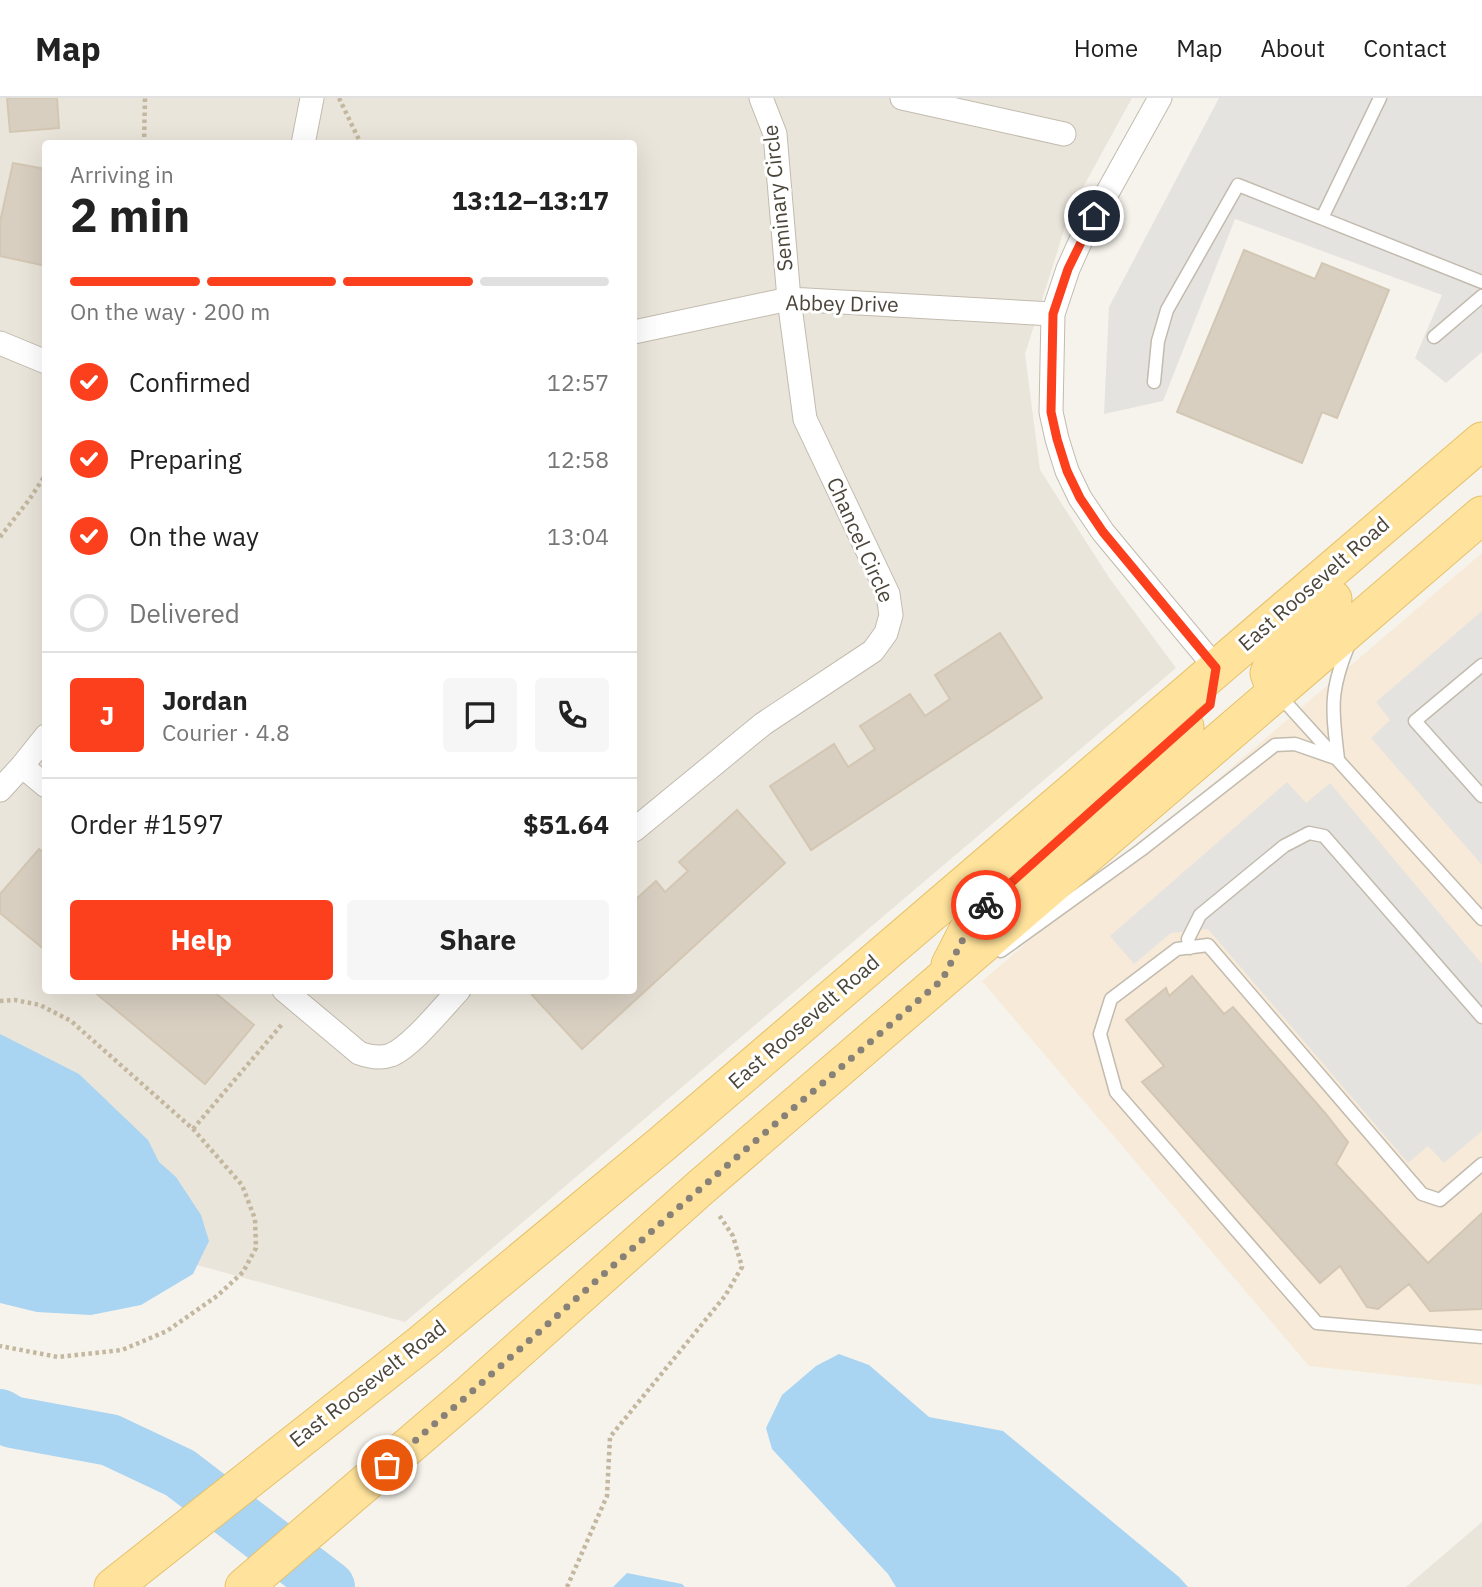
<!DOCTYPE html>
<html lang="en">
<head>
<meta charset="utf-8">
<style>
	:root { --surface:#fff; --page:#f6f6f6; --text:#222; --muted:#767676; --line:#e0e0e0; --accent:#fc3f1d }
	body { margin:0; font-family:"IBM Plex Sans",sans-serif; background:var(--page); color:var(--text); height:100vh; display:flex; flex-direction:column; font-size:26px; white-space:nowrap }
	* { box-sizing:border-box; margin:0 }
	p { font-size:23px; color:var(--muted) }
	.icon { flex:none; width:38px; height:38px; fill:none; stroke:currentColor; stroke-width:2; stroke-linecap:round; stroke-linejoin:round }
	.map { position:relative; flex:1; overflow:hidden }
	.details { position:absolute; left:42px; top:42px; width:595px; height:854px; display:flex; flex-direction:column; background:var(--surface); border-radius:7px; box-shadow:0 7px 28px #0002 }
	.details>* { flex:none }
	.pin { position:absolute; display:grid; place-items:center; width:60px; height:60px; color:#fff; margin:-30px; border:4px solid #fff; border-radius:50%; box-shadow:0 2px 7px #0007 }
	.courier { position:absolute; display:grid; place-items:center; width:70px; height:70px; margin:-35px; border:5px solid #fc3f1d; border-radius:50%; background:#fff; color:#222; box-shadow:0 2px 9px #0007 }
	.overview em { font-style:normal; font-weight:700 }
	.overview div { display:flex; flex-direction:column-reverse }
	.overview { display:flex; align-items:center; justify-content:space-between; height:119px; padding:0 28px }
	h1 { font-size:46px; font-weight:700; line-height:52px }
	.bar { display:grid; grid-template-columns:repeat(4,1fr); gap:10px 7px; align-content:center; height:84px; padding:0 28px }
	.bar i { height:9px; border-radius:5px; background:var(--line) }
	.bar .selected { background:var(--accent) }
	.bar p { grid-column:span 4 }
	.line { display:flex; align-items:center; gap:18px; padding:0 28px; border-top:2px solid var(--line) }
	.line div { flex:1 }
	.round { display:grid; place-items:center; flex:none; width:74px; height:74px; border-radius:7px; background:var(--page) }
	ol { padding:0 28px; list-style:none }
	li { display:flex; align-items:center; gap:21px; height:77px }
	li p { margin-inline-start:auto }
	li .icon { padding:7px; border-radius:50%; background:var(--accent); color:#fff; stroke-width:4 }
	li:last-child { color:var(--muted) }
	li i { width:38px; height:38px; border:4px solid var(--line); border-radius:50% }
	.primary-button { display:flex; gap:14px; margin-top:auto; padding:14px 28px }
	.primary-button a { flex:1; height:80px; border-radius:7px; background:var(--accent); color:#fff; font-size:28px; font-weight:700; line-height:80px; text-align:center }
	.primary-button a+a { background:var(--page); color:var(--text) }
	header { display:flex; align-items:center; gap:42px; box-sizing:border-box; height:98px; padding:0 35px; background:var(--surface); border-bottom:2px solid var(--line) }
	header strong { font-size:33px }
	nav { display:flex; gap:38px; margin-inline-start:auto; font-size:24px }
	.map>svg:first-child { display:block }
	.residential { fill:#eae5da; fill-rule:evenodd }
	.commercial { fill:#f7ead8 }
	.parking { fill:#e5e3e0 }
	.water { fill:#a9d4f2 }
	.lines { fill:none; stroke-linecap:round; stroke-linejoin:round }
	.river { stroke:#a9d4f2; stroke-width:52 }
	.building { fill:#d8cfc1; stroke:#d3c7b4; stroke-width:2 }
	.lane-casing { stroke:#c2bbae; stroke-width:15 }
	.street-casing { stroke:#c2bbae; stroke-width:25 }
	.primary-casing { stroke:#e6c16a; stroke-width:39 }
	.path { stroke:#c4b79f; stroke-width:4.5; stroke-dasharray:3.5 3.5; stroke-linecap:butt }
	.lane { stroke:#fff; stroke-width:12 }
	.street { stroke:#fff; stroke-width:23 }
	.primary { stroke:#ffe39c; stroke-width:37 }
	.done { stroke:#878178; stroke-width:7; stroke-dasharray:0 12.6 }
	.route { stroke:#fc3f1d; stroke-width:9 }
	.labels { text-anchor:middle; stroke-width:6; stroke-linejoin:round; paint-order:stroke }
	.street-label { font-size:21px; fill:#4b4439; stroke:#fff }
</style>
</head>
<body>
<header>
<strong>Map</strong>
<nav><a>Home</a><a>Map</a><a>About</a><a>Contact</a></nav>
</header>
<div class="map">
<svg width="1482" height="1489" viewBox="0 0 1482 1489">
	<rect width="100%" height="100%" fill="#f6f3ec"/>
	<!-- residential -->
	<path class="residential" d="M0,0H1132L1070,113L1025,256L1040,372L1110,481L1176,570L405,1224L0,1113ZM46,46H634V892H46Z
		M1482,1424V1489H1406Z"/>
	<!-- commercial -->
	<path class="commercial" d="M1482,455V1287L1309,1268L982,883Z"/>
	<!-- parking -->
	<path class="parking" d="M1219,0H1482V254L1446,285L1415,260L1442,197L1235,121L1163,303L1104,316L1109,209Z
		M1482,513V767L1371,640L1390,622L1376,604Z
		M1287,684L1306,705L1330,685L1482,866V1033L1444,1065L1428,1048L1408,1065L1208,831L1171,835L1134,866L1110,838Z"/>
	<!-- water -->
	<path class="water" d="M0,936L79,976L148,1042L159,1064L176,1079L201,1117L209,1143L193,1176L141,1207L91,1217L37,1214L0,1205Z
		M839,1256L869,1267L929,1319L1003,1333L1179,1479L1188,1489H896L888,1476L772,1351L766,1330L782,1297L816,1268Z
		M627,1475L682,1486L685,1489H613Z"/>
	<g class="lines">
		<!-- river -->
		<path class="river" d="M0,1317L12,1324L110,1342L180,1375L329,1489"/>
	</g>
	<!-- building -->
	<path class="building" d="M7,0H57L59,30L10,34Z
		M13,65L46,71V168L0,158V124Z
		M1244,152L1315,181L1322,165L1389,192L1337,320L1322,314L1302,365L1177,314Z
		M1000,535L1042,600L811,752L770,688L834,646L848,669L875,651L860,628L910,596L925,618L950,601L935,577Z
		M737,712L785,765L582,951L532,897L537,892H634V803L656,783L665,794L688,773L679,764Z
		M39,751L46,756V853L0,815V796Z
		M1192,878L1224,916L1233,909L1325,1015L1348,1044L1336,1066L1428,1165L1482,1115V1211L1430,1213L1409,1186L1378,1211L1367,1209L1340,1168L1320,1185L1142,984L1164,968L1126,922L1166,890L1169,898Z
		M92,892H212L254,927L205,986Z"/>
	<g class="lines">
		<!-- lane casing -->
		<g class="lane-casing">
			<path id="lane" d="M1322,120L1380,0
				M1434,239L1482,198
				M1154,284L1158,243L1167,212L1238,87L1482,184
				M1482,567L1415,623L1482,698
				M1278,596L1482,821
				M1338,661C1332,611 1329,594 1349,546
				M1190,850L1188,841L1200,817L1284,748L1309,735L1324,738L1482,919
				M1001,853L1141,752L1275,647L1295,646L1338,661
				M1482,1066L1440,1102L1422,1096L1208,847L1177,851L1111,901L1100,936L1116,994L1317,1225L1482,1239"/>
		</g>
		<!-- street casing -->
		<g class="street-casing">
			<path id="street" d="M902,0L1064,36
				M1160,0L1081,142L1068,171L1053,216L1051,314L1057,341L1067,373L1080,400L1103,434L1216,570
				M303,46L312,0
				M634,234L789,201L1053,216
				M0,245L46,264
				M46,638L22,668L46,688
				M0,692L22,668
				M634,732L763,626L873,553L886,535L891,517L888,496L805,321L789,201L775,36L761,0
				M284,892L359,955C370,959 380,961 391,957C411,949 443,909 459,892"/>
		</g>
		<!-- primary casing -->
		<g class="primary-casing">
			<path id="primary" d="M1276,594L1269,575L1277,555L1333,501
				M950,867L975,818L1185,629
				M113,1489L422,1245L662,1046L1482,343
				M244,1489L467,1298L700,1090L1482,417"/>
		</g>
		<!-- path -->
		<path class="path" d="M339,0L361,46
			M144,46L145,0
			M0,439L29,402L46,376
			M0,903L15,902L40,907L71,923L193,1031L242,1087L255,1121L256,1150L243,1174L217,1198L167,1233L122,1252L58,1259L0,1248
			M193,1031L283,925
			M567,1489L607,1398L610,1339L725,1198L742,1169L733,1138L719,1117"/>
		<!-- lane -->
		<use href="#lane" class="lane"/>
		<!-- street -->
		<use href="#street" class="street"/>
		<!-- primary -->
		<use href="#primary" class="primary"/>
	</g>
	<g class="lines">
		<!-- done -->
		<path class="done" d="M387,1367L467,1298L679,1109L942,882L975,818L986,807"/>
		<!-- route -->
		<path class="route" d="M986,807L1210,607L1216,570L1103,434L1080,400L1067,373L1057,341L1051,314L1053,216L1068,171L1094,118"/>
	</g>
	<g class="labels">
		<!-- street labels -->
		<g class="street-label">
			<text transform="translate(778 100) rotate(-96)" y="7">Seminary Circle</text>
			<text transform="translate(842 206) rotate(1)" y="7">Abbey Drive</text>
			<text transform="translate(860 442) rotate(66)" y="7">Chancel Circle</text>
			<text transform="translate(1314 486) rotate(-41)" y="7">East Roosevelt Road</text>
			<text transform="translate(804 924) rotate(-41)" y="7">East Roosevelt Road</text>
			<text transform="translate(368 1286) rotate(-38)" y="7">East Roosevelt Road</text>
		</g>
	</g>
</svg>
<div class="pin" style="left:387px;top:1367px;background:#ea580c"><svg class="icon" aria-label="bag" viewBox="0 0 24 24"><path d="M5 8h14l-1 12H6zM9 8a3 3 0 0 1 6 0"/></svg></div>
<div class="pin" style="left:1094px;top:118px;background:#1f2937"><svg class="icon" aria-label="home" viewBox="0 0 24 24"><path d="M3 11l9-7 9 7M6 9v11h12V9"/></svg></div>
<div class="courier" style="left:986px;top:807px"><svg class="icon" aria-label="bike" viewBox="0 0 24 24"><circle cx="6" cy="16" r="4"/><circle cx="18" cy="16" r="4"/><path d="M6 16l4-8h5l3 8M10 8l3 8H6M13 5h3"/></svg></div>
<section class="details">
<div class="overview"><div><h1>2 min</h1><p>Arriving in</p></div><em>13:12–13:17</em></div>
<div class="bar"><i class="selected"></i><i class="selected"></i><i class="selected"></i><i></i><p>On the way · 200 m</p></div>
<ol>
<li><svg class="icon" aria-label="check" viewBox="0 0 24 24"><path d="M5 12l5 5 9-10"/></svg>Confirmed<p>12:57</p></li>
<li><svg class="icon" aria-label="check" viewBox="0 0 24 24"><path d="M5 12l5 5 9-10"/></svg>Preparing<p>12:58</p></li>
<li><svg class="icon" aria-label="check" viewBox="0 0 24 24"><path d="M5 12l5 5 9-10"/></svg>On the way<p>13:04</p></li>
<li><i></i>Delivered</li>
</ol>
<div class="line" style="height:126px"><b class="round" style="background:var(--accent);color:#fff">J</b><div><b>Jordan</b><p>Courier · 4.8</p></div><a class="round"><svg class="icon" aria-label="chat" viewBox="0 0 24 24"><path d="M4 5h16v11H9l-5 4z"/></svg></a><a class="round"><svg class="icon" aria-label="phone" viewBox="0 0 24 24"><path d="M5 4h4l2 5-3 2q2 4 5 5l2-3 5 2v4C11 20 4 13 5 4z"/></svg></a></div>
<div class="line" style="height:91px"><div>Order #1597</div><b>$51.64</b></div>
<div class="primary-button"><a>Help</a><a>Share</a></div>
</section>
</div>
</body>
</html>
